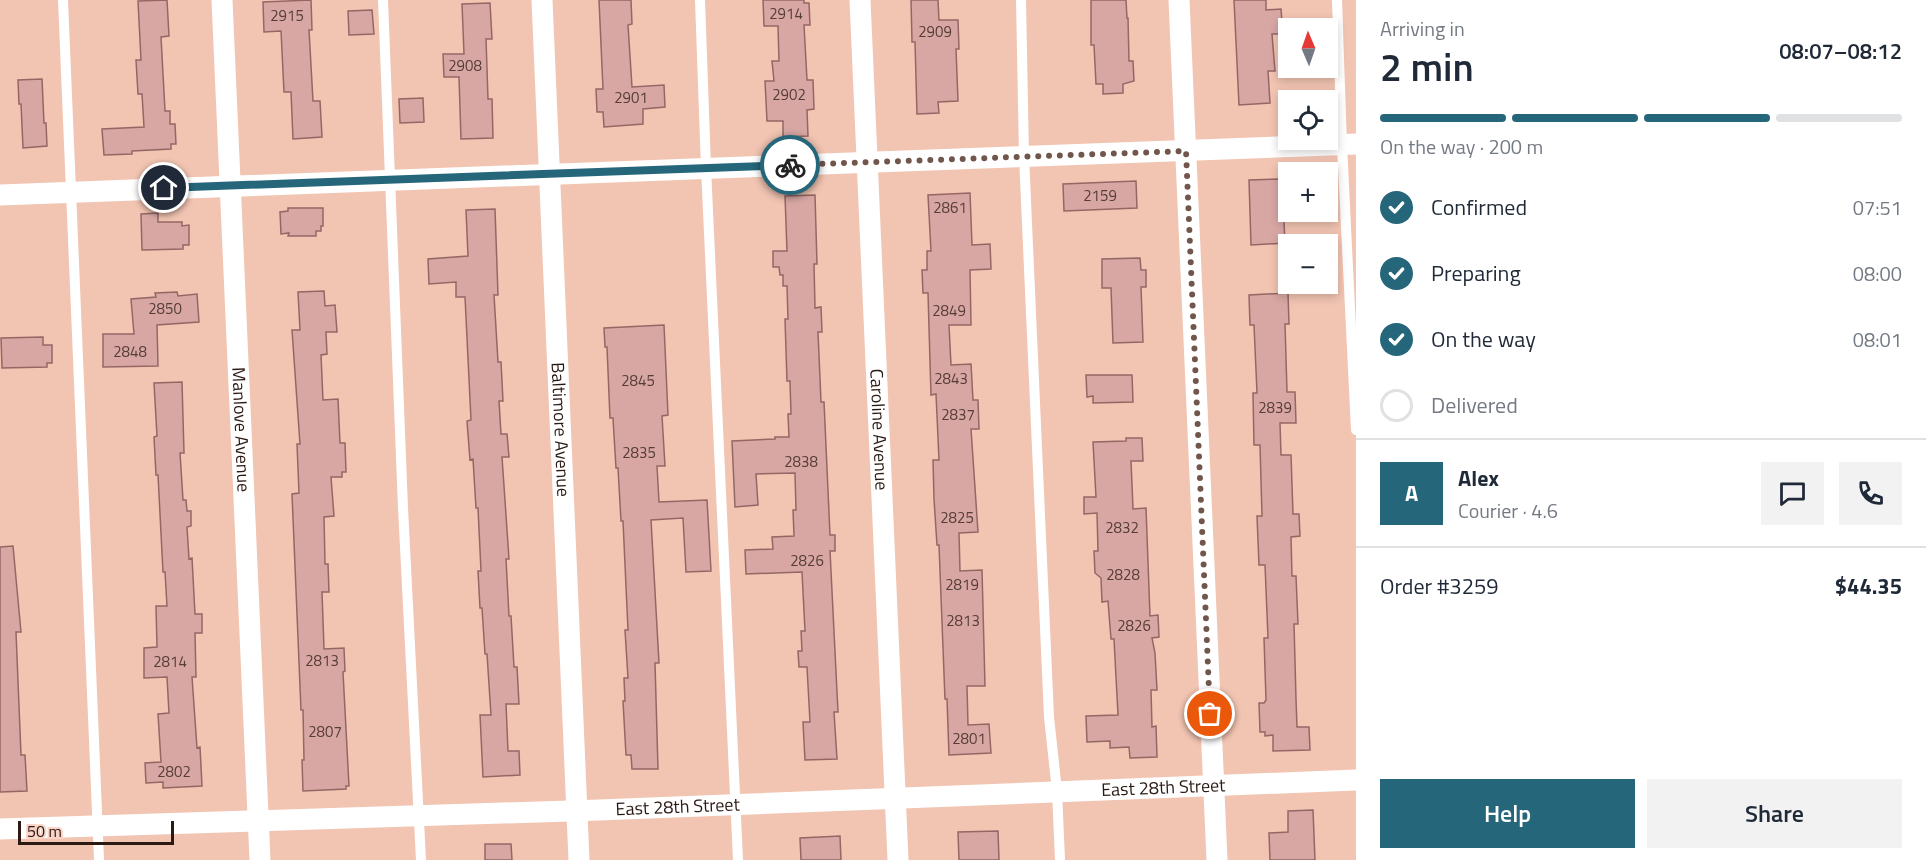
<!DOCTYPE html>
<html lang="en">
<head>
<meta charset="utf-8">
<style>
	:root { --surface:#fff; --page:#f2f2f3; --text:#1f2937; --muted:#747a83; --line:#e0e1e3; --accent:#25667a }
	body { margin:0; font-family:"Titillium Web",sans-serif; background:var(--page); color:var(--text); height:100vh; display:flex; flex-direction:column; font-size:22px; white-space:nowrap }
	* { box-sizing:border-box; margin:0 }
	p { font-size:20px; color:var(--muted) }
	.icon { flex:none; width:33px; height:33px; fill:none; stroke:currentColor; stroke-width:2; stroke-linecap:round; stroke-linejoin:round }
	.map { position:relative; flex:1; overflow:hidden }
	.drawer { display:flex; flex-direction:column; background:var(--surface); width:570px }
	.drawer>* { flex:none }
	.needle { width:39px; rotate:358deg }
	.buttons { position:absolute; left:1278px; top:18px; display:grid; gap:12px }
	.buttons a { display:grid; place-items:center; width:60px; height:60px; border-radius:0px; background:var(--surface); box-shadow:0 3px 9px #0003; font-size:30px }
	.scale { position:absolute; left:18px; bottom:15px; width:156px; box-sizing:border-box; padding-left:6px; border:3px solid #2b1a14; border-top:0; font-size:16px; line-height:21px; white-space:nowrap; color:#2b1a14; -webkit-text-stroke:4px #f9d3c5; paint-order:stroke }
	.pin { position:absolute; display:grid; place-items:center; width:51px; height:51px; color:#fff; margin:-26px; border:3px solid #fff; border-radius:50%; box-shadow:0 2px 6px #0007 }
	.courier { position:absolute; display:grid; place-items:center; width:60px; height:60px; margin:-30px; border:4px solid #25667a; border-radius:50%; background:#fff; color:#222; box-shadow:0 2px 8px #0007 }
	.summary em { font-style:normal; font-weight:600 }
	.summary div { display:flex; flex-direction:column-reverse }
	.summary { display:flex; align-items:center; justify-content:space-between; height:102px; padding:0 24px }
	h1 { font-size:39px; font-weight:600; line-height:45px }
	.bar { display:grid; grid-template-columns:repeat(4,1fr); gap:9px 6px; align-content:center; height:72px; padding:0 24px }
	.bar i { height:8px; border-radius:4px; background:var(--line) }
	.bar .active { background:var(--accent) }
	.bar p { grid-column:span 4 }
	.line { display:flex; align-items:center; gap:15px; padding:0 24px; border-top:2px solid var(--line) }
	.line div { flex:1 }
	.round { display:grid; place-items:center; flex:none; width:63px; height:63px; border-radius:0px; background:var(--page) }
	ol { padding:0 24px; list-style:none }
	li { display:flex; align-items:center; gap:18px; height:66px }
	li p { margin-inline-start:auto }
	li .icon { padding:6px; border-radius:50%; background:var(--accent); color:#fff; stroke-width:4 }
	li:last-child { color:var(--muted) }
	li i { width:33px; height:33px; border:3px solid var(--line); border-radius:50% }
	.cta { display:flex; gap:12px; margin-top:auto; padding:12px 24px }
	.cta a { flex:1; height:69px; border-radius:0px; background:var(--accent); color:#fff; font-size:24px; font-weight:600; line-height:69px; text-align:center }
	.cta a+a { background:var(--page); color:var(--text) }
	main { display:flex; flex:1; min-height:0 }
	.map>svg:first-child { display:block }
	.building { fill:#d8a7a4; stroke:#946765; stroke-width:1.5 }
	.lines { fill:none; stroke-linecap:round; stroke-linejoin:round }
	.lane { stroke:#fff; stroke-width:10 }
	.street { stroke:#fff; stroke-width:21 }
	.done { stroke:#71564b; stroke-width:6; stroke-dasharray:0 10.8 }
	.route { stroke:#25667a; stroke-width:8 }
	.labels { text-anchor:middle; stroke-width:4.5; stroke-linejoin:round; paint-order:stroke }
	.number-label { font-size:15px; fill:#563d38 }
	.street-label { font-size:18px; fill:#2b1a14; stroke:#f9d3c5 }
</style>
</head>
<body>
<main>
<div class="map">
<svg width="1356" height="860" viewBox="0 0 1356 860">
	<rect width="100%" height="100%" fill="#f2c4b2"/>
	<!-- building -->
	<path class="building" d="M167,0L169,36L161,37L165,111H170V124H175L176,144H171V149L132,151V154L104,155L102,129L144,127L142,94H138L136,60H141L138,1Z
		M311,0L312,30H309L313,101H320L322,137L293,139L291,92H284L281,31L264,32L263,2Z
		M599,0H631L632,24L628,25L632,87L664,85L665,107L643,109V124L604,127L603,112H597L596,89H603Z
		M763,0H804V3H809L810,25H804L807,80H813L814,109L807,110L808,136L783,137V121H767L765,81H774L772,61H779L778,26H764Z
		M911,0H938L939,20H958L959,49H956L958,101L938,102L939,113L917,114L915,42H912Z
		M1091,0H1126L1127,18H1128L1129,61H1133L1134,81L1123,84V93L1103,94V84H1096L1094,45H1091Z
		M1234,0H1266V10L1281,9L1283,34H1272L1275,71H1268L1270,103L1239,105Z
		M490,3L492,39H486L488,99H492L493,138L461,139L459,77H444L443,54H464L462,4Z
		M372,10L374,34L349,35L348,11Z
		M42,79L44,123H46L47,146L23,148L21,104H19L18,80Z
		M423,98L424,122L400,123L399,99Z
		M1282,179L1285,243L1251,245L1249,180Z
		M1136,181L1137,208L1064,211L1063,184Z
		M970,193L972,245L990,244L991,269L970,270L971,325H949L951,365L971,364L973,400H978L979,429H971L978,532L959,533L960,571L982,570L985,686H967L968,725L989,724L991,753L949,755L947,699H945L939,545H937L934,499L933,460H939L936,394L931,395L928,293H923L922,270H927V251H931L928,195Z
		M815,195L817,264H814L815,308L821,307L822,332H818L821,402H824L830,535H835V551H830L838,712H834L837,759L805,760L803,722H810L807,667H799L798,651H802L801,631H805L802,572L746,574L745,550L773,549L772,537L794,536L793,510H796L795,473L756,474L758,505L735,507L732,441L775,439V437H789L788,414H791L790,381H787L785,319H788L787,286H783V275H780L779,267H773V251H787L785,196Z
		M288,208H323V226H321V231H316V236H288L289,233L281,234L280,212L288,211Z
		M495,209L498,295H494L498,362H501L503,401H499L501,434H507L509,457H502L509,559H506L509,616H511L514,667H517L519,704H506L508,751H519L520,775L483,777L480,715H491L487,654H485L482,608H480L478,571H481L478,508H476L473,459L470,460L467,421L471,420L465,297H456V282L429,284L428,259L468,256L466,210Z
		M158,213V222H182V226L189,225V245H183V249L142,250L141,214Z
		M1140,258L1141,270H1146V287H1141L1143,342L1113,343L1111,288H1102V259Z
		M324,291L325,306L335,305L337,332H326L327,354L321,355L323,400L338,399L340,443H345L346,472H342V477H331L334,516L324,517L325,564H328L329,592H322L324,649L344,648L345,671L343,672L349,786H346V789L303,791L302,760H304L303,710H301L292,494L299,493L297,444H300L292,330H300L298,292Z
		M177,292L178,296L197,294L199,322L157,325L158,366L103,367V334H134L131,299L156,297L155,293Z
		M1288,293L1289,324H1285L1287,392H1295L1296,423H1280L1281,455H1291L1293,514H1299L1300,536L1291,537L1292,576H1296L1298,624H1294L1296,699L1297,727H1309L1310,750L1273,751V735L1265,736V732H1260L1259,703H1264L1266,700L1264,638H1268L1265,565H1259L1257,516H1262L1260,445H1254L1253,393H1257L1254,325H1250L1249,295Z
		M664,325L668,415L662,416L665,466H657L659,502L707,500L711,571L686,572L683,518L651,520L659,663H655L658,769H632L631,755H626L623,701H625L624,678H628L625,630H628L623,521H621L618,468H616L613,418H610L607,347H605L604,328Z
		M43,337V345H52V363H47V367L2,368L1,338Z
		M1086,375H1132L1133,402L1093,403V396L1087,397Z
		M182,382L184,453H180L183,500H186L187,511H191V526L187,527L189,559L192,558L195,614H202V633H195L196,677H192L197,748L200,747L202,786L163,788V782L146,783L145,763L161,762L158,714L169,713L167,677L144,678V648L157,647L156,606H167L165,572H163L158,475H156L154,437L157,436L154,383Z
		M1126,438H1142L1143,461H1131L1133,509L1146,508L1150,616L1158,615L1159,637L1152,638L1155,653L1157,690H1151L1152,727L1156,726L1157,757L1130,758L1129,747L1110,748V741L1087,742L1086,716L1118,715L1114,639H1111L1108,601L1102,602L1101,578L1095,573L1094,551H1098L1097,513L1084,514V497H1096L1093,442L1126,441Z
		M13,546L21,632H16L21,755H25L27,791L0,792V547Z
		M1313,810L1315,860H1270L1269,833L1288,832V811Z
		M998,831L999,860H959L958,832Z
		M840,836L841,860H801L800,838Z
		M485,844H511L512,860H485Z"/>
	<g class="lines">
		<!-- lane -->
		<path class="lane" d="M63,0L99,860
			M383,0L403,508L421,860
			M700,0L706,168L738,860
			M1021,0L1024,156L1049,717L1057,791L1060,860
			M1337,0L1342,145L1356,430"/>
		<!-- street -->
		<g class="street">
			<path id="s1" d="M222,0L260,860"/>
			<path id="s2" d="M542,0L579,860"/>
			<path id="s3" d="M860,0L898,860"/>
			<path d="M1179,0L1217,860"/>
			<path d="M0,195L1356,144"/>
			<path id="s4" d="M0,829L599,810L1356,780"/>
		</g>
	</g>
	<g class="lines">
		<!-- done -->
		<path class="done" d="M790,165L1186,151L1210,714"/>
		<!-- route -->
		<path class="route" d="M164,188L790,165"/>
	</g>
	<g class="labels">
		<!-- number labels -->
		<g class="number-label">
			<text x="786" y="19">2914</text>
			<text x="287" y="21">2915</text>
			<text x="935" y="37">2909</text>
			<text x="465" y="71">2908</text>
			<text x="789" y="100">2902</text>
			<text x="631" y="103">2901</text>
			<text x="1100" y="201">2159</text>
			<text x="950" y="213">2861</text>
			<text x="165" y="314">2850</text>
			<text x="949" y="316">2849</text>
			<text x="130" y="357">2848</text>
			<text x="951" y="384">2843</text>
			<text x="638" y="386">2845</text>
			<text x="1275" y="413">2839</text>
			<text x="958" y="420">2837</text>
			<text x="639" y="458">2835</text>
			<text x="801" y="467">2838</text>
			<text x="957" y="523">2825</text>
			<text x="1122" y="533">2832</text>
			<text x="807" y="566">2826</text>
			<text x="1123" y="580">2828</text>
			<text x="962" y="590">2819</text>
			<text x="963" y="626">2813</text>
			<text x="1134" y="631">2826</text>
			<text x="322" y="666">2813</text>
			<text x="170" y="667">2814</text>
			<text x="325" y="737">2807</text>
			<text x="969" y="744">2801</text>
			<text x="174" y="777">2802</text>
		</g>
		<!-- street labels -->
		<g class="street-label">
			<text dy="6" stroke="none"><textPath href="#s1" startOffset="430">Manlove Avenue</textPath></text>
			<text dy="6" stroke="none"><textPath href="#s2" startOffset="430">Baltimore Avenue</textPath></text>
			<text dy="6" stroke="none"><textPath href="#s3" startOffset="430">Caroline Avenue</textPath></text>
			<text dy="6" stroke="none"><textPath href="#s4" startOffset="1164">East 28th Street</textPath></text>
			<text dy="6" stroke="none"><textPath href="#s4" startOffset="678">East 28th Street</textPath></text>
		</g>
	</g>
</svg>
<div class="buttons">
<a><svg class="needle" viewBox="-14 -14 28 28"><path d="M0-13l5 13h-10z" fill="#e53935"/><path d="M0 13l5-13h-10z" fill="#747a83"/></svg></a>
<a><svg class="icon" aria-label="locate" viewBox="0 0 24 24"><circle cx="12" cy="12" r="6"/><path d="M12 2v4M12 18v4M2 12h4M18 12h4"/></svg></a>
<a>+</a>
<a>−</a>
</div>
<div class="scale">50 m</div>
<div class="pin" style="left:1210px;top:714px;background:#ea580c"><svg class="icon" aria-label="bag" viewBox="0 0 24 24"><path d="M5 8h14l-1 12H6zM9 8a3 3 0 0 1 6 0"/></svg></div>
<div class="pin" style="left:164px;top:188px;background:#1f2937"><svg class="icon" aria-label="home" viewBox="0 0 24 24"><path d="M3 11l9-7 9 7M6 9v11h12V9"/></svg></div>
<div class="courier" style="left:790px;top:165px"><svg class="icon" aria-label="bike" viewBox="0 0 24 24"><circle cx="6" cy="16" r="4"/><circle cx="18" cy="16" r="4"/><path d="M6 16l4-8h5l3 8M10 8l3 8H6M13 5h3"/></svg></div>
</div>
<section class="drawer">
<div class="summary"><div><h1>2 min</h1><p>Arriving in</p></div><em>08:07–08:12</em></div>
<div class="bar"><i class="active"></i><i class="active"></i><i class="active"></i><i></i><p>On the way · 200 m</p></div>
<ol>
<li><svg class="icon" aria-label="check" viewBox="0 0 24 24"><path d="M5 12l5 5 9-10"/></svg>Confirmed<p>07:51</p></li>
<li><svg class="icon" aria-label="check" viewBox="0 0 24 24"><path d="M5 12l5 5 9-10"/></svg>Preparing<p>08:00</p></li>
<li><svg class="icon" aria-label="check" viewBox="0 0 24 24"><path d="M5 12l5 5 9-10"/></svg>On the way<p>08:01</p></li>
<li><i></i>Delivered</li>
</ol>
<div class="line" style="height:108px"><b class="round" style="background:var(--accent);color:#fff">A</b><div><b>Alex</b><p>Courier · 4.6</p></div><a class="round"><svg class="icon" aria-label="chat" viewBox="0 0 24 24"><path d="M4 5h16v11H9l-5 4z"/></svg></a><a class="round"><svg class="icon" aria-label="phone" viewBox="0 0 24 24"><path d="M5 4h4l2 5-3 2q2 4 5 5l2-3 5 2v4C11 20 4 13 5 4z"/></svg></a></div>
<div class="line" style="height:78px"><div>Order #3259</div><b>$44.35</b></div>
<div class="cta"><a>Help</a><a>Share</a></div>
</section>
</main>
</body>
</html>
